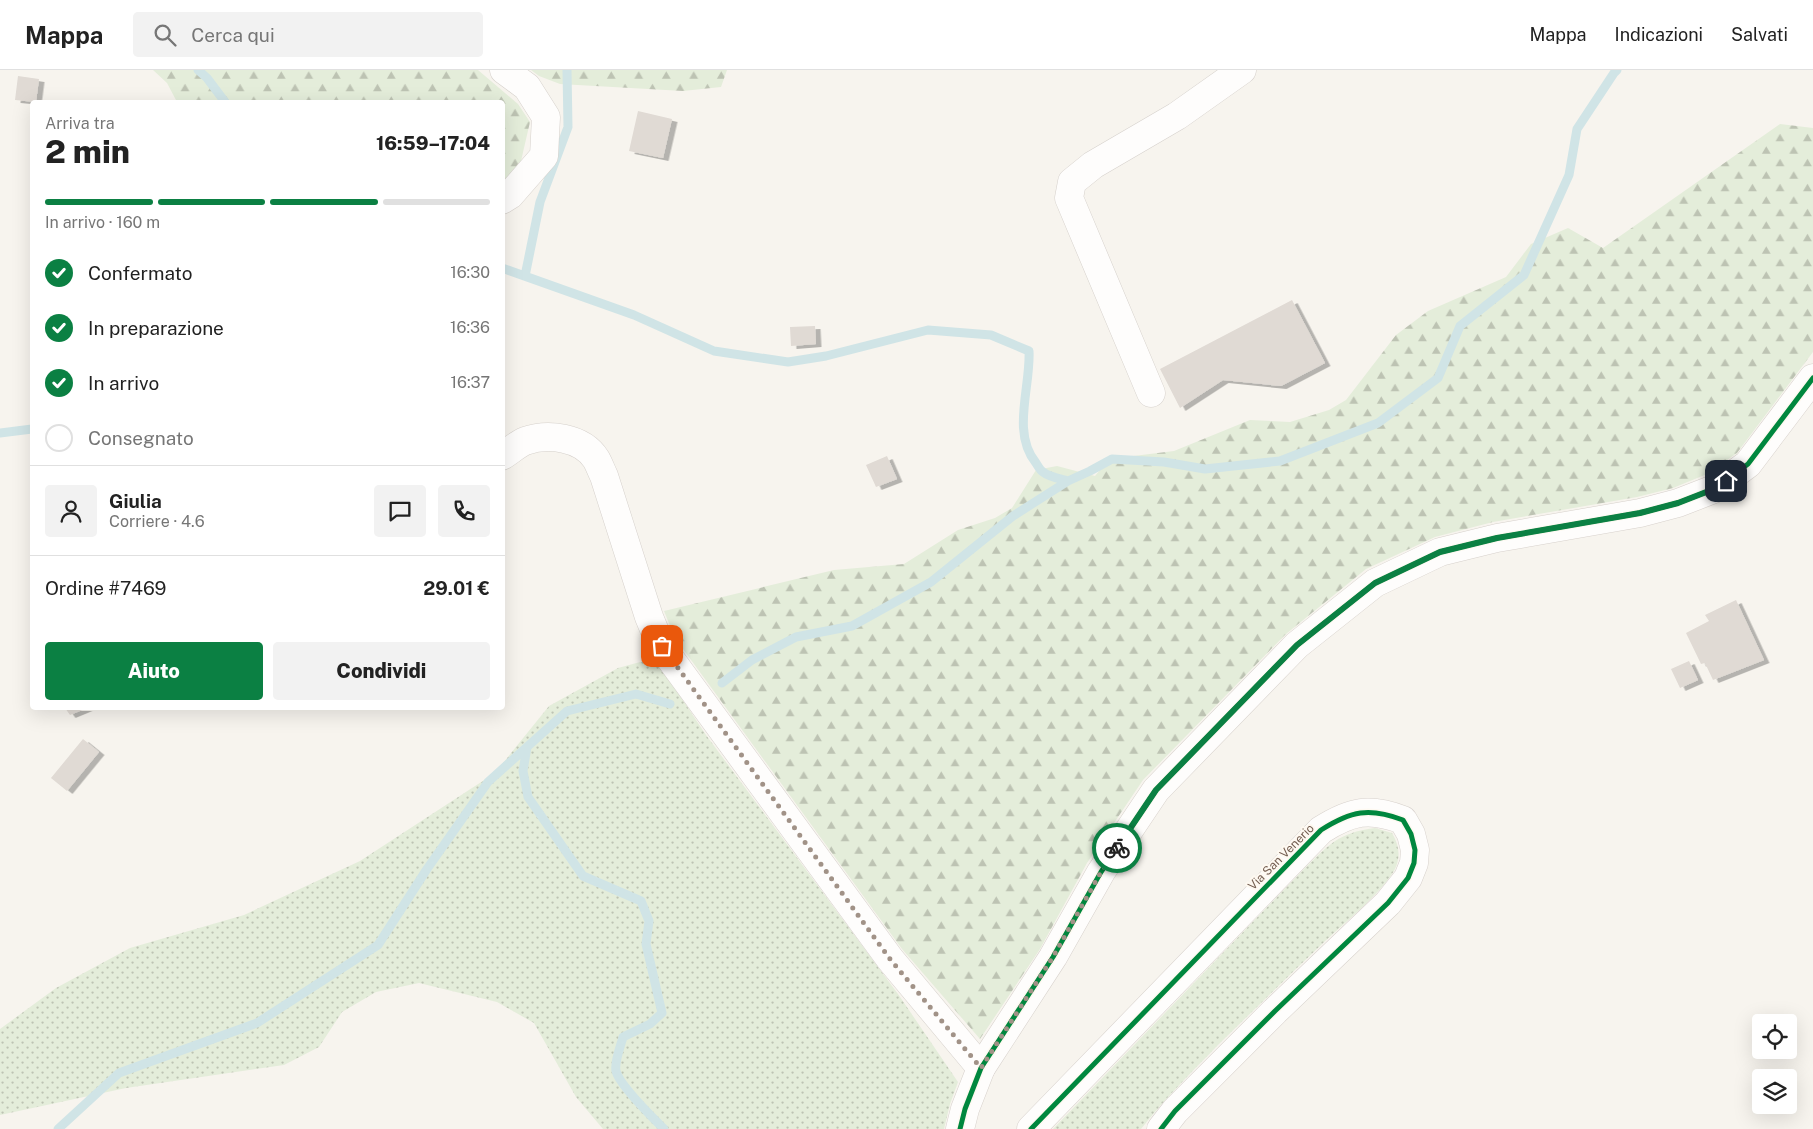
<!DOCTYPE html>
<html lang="it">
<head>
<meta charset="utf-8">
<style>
	:root { --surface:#fff; --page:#f2f2f2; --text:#222; --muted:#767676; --line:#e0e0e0; --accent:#0b8043 }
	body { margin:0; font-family:"Public Sans",sans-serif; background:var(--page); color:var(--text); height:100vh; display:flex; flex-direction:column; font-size:19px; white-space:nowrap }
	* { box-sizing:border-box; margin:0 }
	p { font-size:16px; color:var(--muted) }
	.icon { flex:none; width:28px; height:28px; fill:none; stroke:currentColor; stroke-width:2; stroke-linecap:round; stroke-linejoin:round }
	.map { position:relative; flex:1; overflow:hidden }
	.side { position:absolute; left:30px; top:30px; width:475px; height:610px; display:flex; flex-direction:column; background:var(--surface); border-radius:5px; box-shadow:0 5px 20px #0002 }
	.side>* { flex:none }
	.controls { position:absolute; left:1752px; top:944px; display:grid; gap:10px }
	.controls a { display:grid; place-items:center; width:45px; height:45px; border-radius:5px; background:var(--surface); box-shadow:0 5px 20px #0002; font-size:25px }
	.pin { position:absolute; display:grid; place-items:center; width:42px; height:42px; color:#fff; margin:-21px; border-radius:10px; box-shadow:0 2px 8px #0006 }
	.courier { position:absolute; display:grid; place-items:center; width:50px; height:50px; margin:-25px; border:4px solid #0b8043; border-radius:50%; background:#fff; color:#222; box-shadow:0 1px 6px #0007 }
	.summary em { font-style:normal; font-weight:800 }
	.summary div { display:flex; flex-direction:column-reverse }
	.summary { display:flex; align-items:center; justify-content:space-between; height:85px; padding:0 15px }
	h1 { font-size:32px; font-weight:800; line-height:38px }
	.bar { display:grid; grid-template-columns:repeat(4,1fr); gap:8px 5px; align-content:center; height:60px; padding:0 15px }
	.bar i { height:6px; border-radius:4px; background:var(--line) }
	.bar .selected { background:var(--accent) }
	.bar p { grid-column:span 4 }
	.line { display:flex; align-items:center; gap:12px; padding:0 15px; border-top:1px solid var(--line) }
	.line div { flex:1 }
	.round { display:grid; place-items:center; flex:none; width:52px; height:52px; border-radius:5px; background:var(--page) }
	ol { padding:0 15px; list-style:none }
	li { display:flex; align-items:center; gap:15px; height:55px }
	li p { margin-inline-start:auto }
	li .icon { padding:5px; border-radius:50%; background:var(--accent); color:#fff; stroke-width:4 }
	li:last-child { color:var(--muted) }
	li i { width:28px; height:28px; border:2px solid var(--line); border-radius:50% }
	.action { display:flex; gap:10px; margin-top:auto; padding:10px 15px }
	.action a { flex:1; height:58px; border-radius:5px; background:var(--accent); color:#fff; font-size:20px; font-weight:800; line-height:58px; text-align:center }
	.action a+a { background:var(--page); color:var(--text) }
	header { display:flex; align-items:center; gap:30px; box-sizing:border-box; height:70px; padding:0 25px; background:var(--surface); border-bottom:1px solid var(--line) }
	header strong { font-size:24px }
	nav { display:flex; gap:28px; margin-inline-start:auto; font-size:18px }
	.search { width:350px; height:45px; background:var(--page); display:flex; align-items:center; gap:12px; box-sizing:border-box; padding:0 18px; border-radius:5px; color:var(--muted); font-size:19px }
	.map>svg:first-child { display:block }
	.grass { fill:url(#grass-dots) }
	.forest { fill:url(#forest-firs) }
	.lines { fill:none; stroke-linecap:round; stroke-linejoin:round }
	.stream { stroke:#d0e4e6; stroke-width:9 }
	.building { fill:#e0dad4; filter:url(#shadow) }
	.street-casing { stroke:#d6d1cc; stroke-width:29 }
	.secondary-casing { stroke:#d7d1cc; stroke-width:29 }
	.street { stroke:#fefdfc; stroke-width:28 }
	.secondary { stroke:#fefdfc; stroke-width:28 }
	.cycleway-casing { stroke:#fef9f1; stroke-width:8 }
	.cycleway { stroke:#00873e; stroke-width:5 }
	.done { stroke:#a19287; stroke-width:5; stroke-dasharray:0 9 }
	.route { stroke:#0b8043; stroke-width:6 }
	.labels { text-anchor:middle; stroke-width:4; stroke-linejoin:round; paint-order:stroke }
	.street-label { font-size:12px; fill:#735d50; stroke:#fef9f1 }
</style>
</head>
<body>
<header>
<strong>Mappa</strong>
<div class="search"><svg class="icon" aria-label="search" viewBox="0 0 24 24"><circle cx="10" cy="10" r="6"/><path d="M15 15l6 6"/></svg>Cerca qui</div>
<nav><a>Mappa</a><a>Indicazioni</a><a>Salvati</a></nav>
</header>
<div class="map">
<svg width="1813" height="1059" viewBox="0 0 1813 1059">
	<defs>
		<pattern id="grass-dots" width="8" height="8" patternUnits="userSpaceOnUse" patternTransform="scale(1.25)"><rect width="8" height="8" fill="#e4edda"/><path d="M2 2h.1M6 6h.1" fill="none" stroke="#bdc3b3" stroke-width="1.8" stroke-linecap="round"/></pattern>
		<pattern id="forest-firs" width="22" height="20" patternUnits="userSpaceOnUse" patternTransform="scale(1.25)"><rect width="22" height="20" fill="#e4edda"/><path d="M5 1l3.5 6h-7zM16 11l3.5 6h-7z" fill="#bdc3b3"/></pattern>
		<filter id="shadow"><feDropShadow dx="5.5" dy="3" stdDeviation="0" flood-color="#0004"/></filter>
	</defs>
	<rect width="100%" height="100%" fill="#f7f4ee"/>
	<!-- grass -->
	<path class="grass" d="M655,588L706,665L898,924L958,1012L950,1034L944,1059H603L576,1027L534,953L497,932L419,913L376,922L342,942L319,977L284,995L126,1018L0,1045V959L56,918L130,878L244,845L360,791L495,703L549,636L618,598Z
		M1375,758L1392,763C1399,775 1401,786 1395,799C1382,823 1342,855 1321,875C1286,908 1252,942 1218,975C1191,1003 1165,1028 1141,1059H1053L1303,800C1329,775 1337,763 1375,758Z"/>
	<!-- forest -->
	<path class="forest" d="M153,0H478L518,34L530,52L521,91L503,112L502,32H177L167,13Z
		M531,0H727L721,17L683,21L560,14L539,6Z
		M1780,54L1813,58V282L1737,383L1707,404L1673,418L1637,427L1493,452L1435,467L1366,499L1286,564L1143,710L1087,793L1040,879L980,969L902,879L675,568L664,541L834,500L904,494L958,460L995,448L1012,438L1036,400L1057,396L1095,406L1109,389L1174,381L1250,350L1290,352L1329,340L1346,330L1396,265L1428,241L1506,207L1531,174L1568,158L1603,178Z"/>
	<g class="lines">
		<!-- stream -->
		<path class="stream" d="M198,0L207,8L225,32
			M502,198L634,245L714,281L788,292L826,286L928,260L991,265L1029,281C1031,316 1011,363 1036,393C1038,396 1040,400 1043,402C1049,407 1061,409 1068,411
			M525,206L540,132L568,57L567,0
			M0,363L32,359
			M722,613L752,590L796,567L852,556L931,512L1013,446L1068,411L1090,401L1112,389L1164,392L1205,399L1280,391L1378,353L1438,308L1460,256L1524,205L1569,105L1577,59L1614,3L1617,0
			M527,677L523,701L528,727L583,806L641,831L649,851L646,874L662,943L650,954L623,967C621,975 614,992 616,1001C619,1015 653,1048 664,1059
			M58,1059L119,1003L257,953L378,875L427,799L488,712L567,641L636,624L670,634"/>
	</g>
	<!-- building -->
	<path class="building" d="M18,6L39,9L36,32L15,30Z
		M638,41L672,49L663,88L629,81Z
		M1292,230L1325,293L1281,316L1223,310L1180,338L1160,299Z
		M815,256L816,274L791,276L790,257Z
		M887,386L897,409L876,417L866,395Z
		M1736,530L1764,590L1713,610L1705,593L1701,594L1686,563L1709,551L1705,545Z
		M1689,591L1698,610L1680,618L1671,599Z
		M65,638H87L70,645Z
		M83,669L99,682L67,721L51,708Z"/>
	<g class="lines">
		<!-- street casing -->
		<g class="street-casing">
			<path id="street" d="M502,130L510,125L544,86L546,47L527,17L504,0
				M1151,323L1069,128L1072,112L1093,95L1177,46L1242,0
				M502,386C510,381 518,374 525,371C548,363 582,367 596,389C599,394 601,400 604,406L649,547L661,576L890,889L981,998"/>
		</g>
		<!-- secondary casing -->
		<g class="secondary-casing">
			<path id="secondary" d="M960,1059L965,1039L981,998L1053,887L1101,802L1156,720L1297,575L1375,513L1440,482L1497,468L1640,443L1678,433L1714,419L1748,394L1813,308
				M1031,1059L1321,760C1351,741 1369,737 1403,750L1411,764L1415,780L1414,793L1408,808L1388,833L1275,941L1175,1041L1161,1059"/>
		</g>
		<!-- street -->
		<use href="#street" class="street"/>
		<!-- secondary -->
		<use href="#secondary" class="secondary"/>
		<!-- cycleway casing -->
		<g class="cycleway-casing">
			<path id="cycleway" d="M960,1059L965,1039L981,998L1053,887L1101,802L1156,720L1297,575L1375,513L1440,482L1497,468L1640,443L1678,433L1714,419L1748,394L1813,308
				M1031,1059L1321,760C1351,741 1369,737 1403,750L1411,764L1415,780L1414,793L1408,808L1388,833L1275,941L1175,1041L1161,1059"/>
		</g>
		<!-- cycleway -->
		<use href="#cycleway" class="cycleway"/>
	</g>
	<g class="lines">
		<!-- done -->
		<path class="done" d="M662,576L890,889L981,998L1053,887L1101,802L1117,778"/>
		<!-- route -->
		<path class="route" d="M1117,778L1156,720L1297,575L1375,513L1440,482L1497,468L1640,443L1678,433L1714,419L1726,411"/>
	</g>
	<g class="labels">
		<!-- street labels -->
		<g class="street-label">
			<text transform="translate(1281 787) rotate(-45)" y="4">Via San Venerio</text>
		</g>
	</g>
</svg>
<div class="controls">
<a><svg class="icon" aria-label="locate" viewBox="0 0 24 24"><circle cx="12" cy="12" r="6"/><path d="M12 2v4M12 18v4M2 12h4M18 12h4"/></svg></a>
<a><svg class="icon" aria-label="layers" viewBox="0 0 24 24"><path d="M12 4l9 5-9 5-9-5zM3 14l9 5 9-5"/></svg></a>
</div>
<div class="pin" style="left:662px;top:576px;background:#ea580c"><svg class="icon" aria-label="bag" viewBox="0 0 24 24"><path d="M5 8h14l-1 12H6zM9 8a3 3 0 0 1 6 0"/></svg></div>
<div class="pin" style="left:1726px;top:411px;background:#1f2937"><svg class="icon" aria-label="home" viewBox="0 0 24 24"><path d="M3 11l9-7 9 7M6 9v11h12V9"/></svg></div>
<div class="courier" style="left:1117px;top:778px"><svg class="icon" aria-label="bike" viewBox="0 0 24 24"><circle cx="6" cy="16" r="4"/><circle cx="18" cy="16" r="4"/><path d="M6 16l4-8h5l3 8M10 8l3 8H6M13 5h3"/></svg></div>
<section class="side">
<div class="summary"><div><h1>2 min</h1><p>Arriva tra</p></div><em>16:59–17:04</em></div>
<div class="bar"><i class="selected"></i><i class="selected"></i><i class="selected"></i><i></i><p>In arrivo · 160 m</p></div>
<ol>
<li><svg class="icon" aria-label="check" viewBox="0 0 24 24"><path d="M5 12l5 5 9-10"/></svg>Confermato<p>16:30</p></li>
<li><svg class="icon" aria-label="check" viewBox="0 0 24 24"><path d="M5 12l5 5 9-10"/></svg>In preparazione<p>16:36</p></li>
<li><svg class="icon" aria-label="check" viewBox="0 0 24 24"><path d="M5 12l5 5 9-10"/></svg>In arrivo<p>16:37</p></li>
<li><i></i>Consegnato</li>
</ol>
<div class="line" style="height:90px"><a class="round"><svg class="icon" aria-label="person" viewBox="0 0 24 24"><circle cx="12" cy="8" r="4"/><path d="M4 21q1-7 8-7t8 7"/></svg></a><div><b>Giulia</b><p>Corriere · 4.6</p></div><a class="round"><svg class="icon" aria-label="chat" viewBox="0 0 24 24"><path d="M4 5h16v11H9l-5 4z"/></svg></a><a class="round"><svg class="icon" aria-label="phone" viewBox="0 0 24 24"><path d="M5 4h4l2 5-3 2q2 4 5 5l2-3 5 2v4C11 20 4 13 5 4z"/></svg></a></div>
<div class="line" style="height:65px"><div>Ordine #7469</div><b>29.01 €</b></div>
<div class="action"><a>Aiuto</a><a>Condividi</a></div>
</section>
</div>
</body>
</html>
